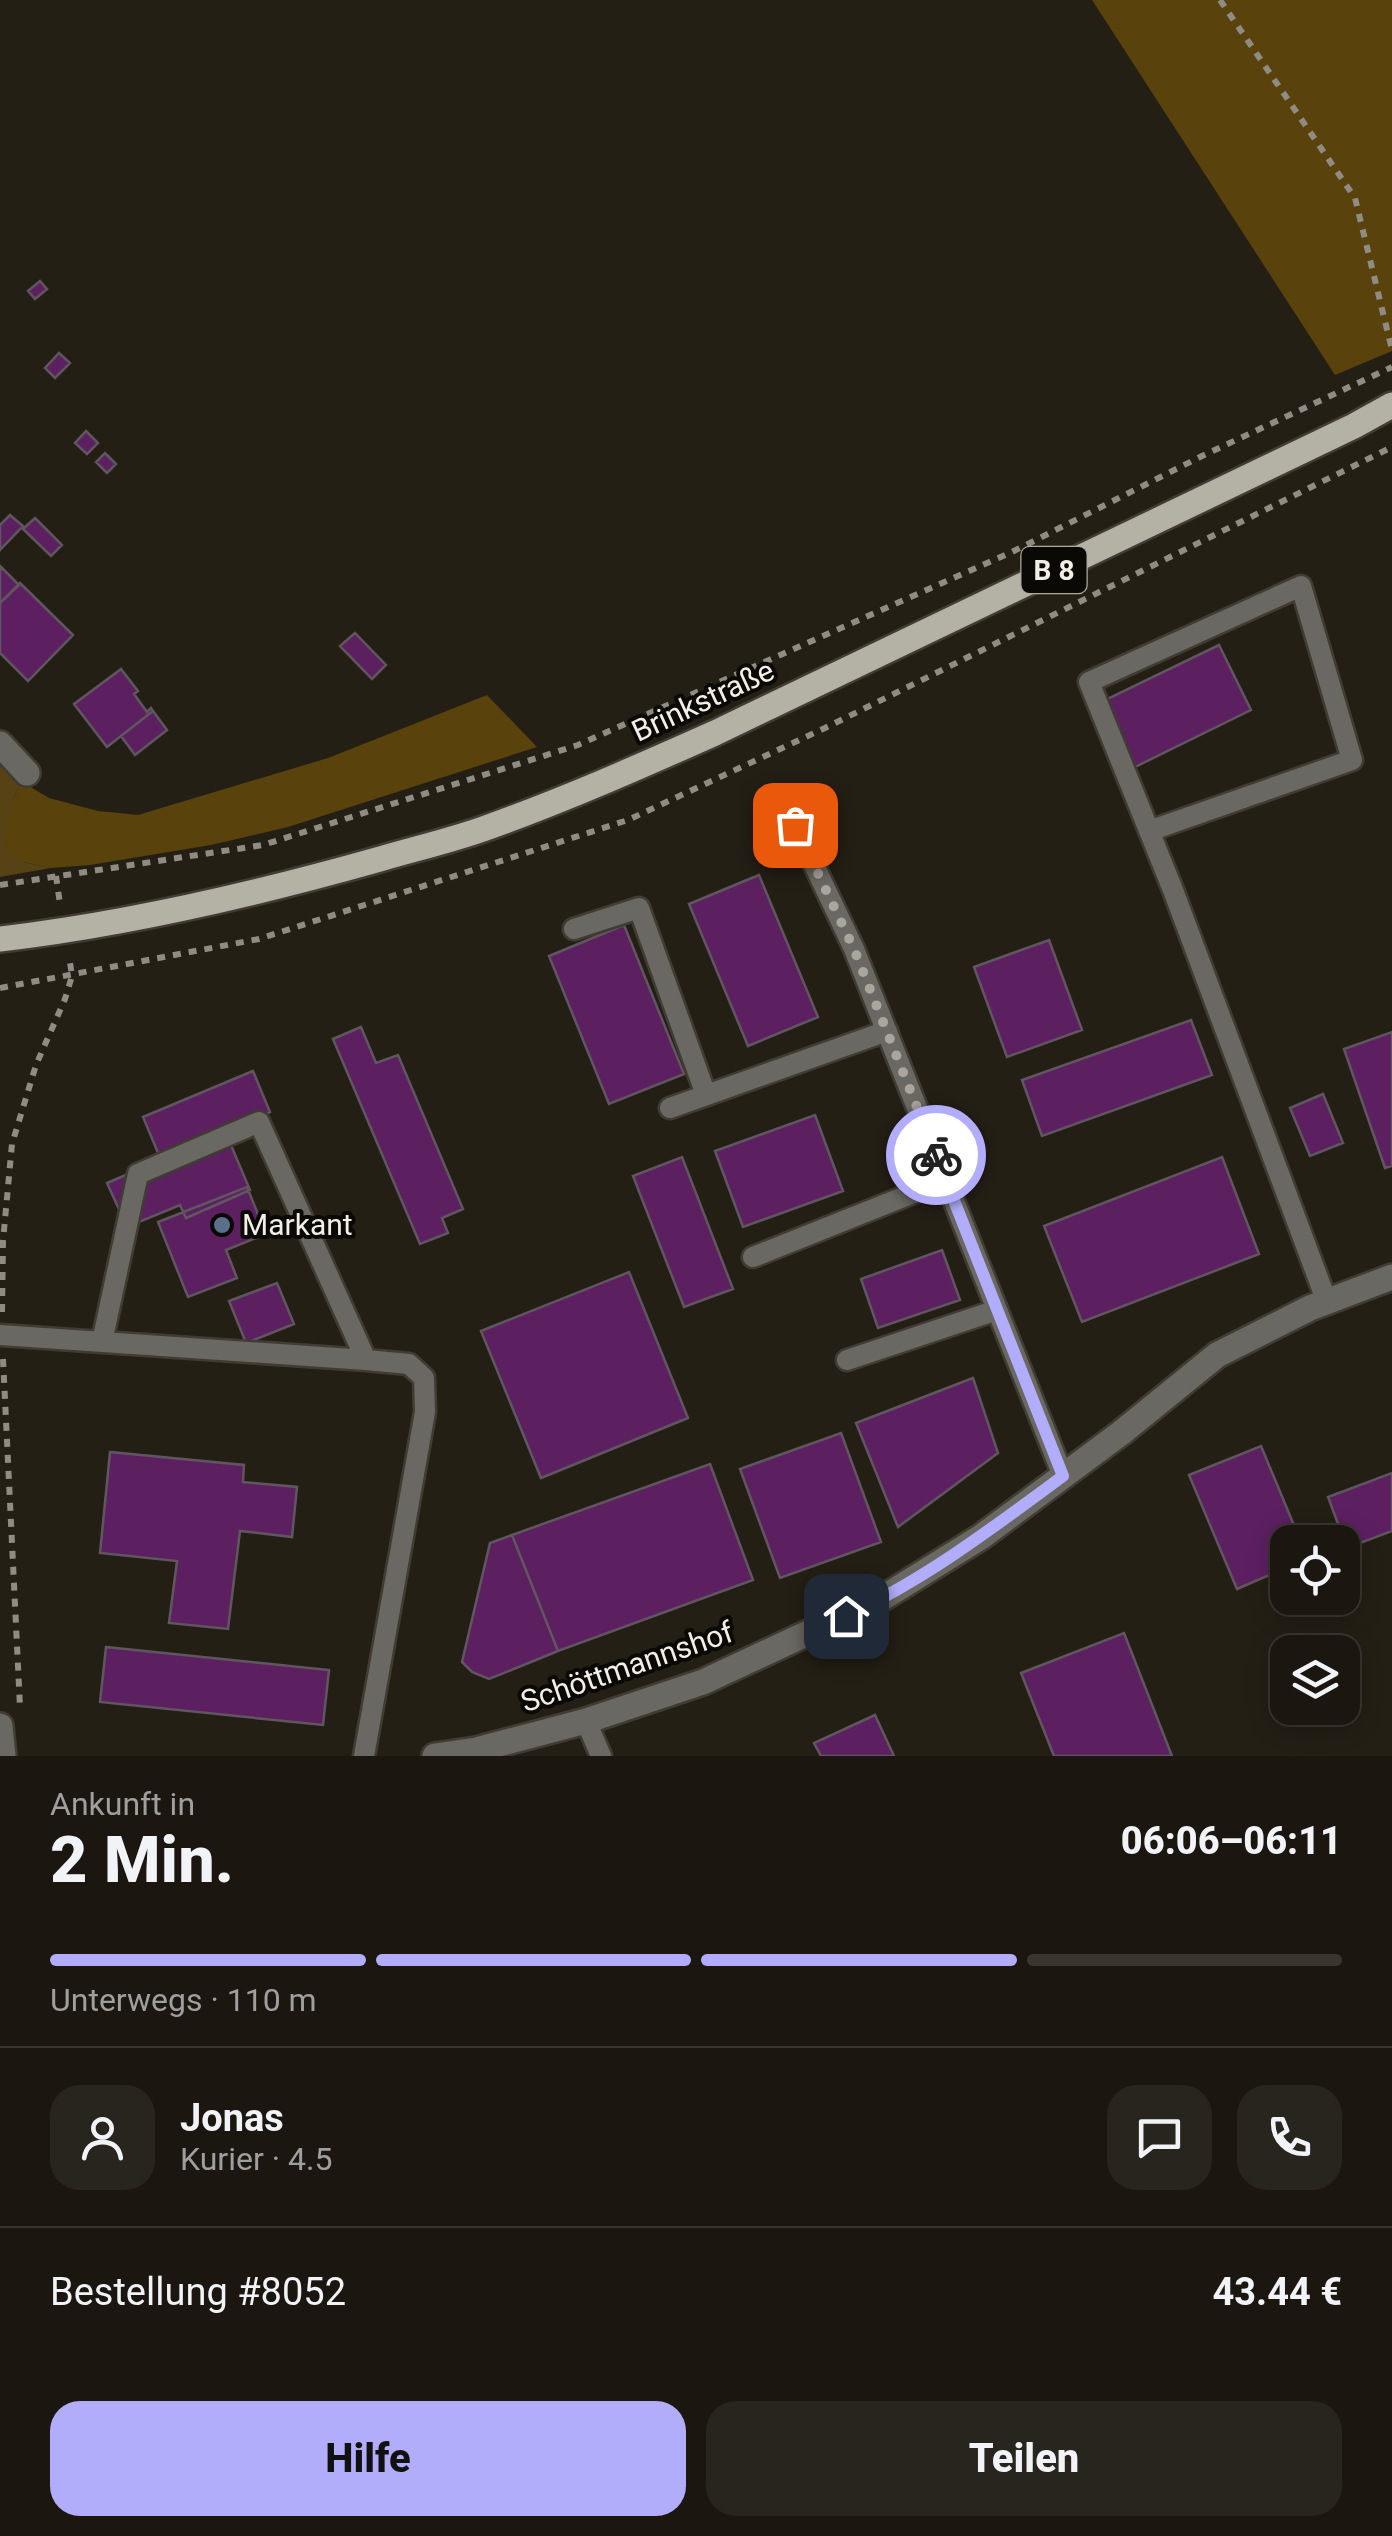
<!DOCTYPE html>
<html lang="de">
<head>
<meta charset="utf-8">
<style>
	:root { --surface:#1b1710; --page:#28241e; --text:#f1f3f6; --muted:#a09f9f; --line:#393630; --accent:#b1adfa }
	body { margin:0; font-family:Roboto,sans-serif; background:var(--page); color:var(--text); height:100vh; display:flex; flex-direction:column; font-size:38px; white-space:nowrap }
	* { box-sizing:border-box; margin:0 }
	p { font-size:32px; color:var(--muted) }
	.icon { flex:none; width:55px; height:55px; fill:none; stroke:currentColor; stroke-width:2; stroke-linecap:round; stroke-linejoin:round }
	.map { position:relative; height:1756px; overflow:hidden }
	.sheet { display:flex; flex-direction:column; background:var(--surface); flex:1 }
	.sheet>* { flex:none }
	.buttons { position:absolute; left:1270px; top:1525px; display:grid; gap:20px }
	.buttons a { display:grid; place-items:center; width:90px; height:90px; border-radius:20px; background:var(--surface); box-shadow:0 5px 25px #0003,0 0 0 2px var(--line); font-size:50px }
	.pin { position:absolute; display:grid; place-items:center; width:85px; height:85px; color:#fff; margin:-42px; border-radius:20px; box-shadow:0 5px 15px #0006 }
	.courier { position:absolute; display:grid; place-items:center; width:100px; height:100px; margin:-50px; border:8px solid #b1adfa; border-radius:50%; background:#fff; color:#222; box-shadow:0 2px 12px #0007 }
	.head em { font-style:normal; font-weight:800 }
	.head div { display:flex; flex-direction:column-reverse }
	.head { display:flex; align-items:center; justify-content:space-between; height:170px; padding:0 50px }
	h1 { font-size:65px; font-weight:800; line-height:75px }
	.bar { display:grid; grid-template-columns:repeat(4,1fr); gap:15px 10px; align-content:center; height:120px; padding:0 50px }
	.bar i { height:12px; border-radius:8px; background:var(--line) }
	.bar .on { background:var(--accent) }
	.bar p { grid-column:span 4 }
	.line { display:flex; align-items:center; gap:25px; padding:0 50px; border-top:2px solid var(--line) }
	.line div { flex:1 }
	.round { display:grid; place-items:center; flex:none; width:105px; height:105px; border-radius:30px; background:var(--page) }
	.button { display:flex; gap:20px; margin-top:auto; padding:20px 50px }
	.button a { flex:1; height:115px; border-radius:30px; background:var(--accent); color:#111; font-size:40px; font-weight:800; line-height:115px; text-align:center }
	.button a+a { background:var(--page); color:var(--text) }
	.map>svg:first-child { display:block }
	.green { fill:#574215 }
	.forest { fill:#59420c }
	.building { fill:#5c2060; stroke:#605660; stroke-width:2.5 }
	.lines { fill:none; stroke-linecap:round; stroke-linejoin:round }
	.lane-casing { stroke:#413c33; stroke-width:25 }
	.street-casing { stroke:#413c33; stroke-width:30 }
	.primary-casing { stroke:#413c33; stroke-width:30 }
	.path { stroke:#908c84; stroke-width:6; stroke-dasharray:8 8; stroke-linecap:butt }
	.lane { stroke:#696862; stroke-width:20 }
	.street { stroke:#696862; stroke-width:25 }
	.primary { stroke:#b4b1a5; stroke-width:25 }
	.done { stroke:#aaa69e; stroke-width:10; stroke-dasharray:0 18 }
	.route { stroke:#b1adfa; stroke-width:12 }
	.service-dot { fill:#5c6f8a; stroke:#0b0906; stroke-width:4 }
	.labels { text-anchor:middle; stroke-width:8; stroke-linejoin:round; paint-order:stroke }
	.shield { fill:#0b0906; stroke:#adaaa4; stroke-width:2.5 }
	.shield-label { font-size:28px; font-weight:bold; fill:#f2efe8 }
	.street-label { font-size:30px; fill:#f2efe8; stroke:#0b0906 }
	.poi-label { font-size:30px; fill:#f2efe8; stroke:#0b0906; text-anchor:start }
</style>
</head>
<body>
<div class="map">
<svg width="1392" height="1756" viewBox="0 0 1392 1756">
	<rect width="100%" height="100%" fill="#241f15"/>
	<!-- green -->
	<path class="green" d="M0,765L22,782L13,799L23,862L51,868L0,877Z"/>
	<!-- forest -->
	<path class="forest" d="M1092,0H1392V351L1335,375Z
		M487,695L537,747L288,827L211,845L90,865L51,868L23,862L8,849L3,837L13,799L22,782L49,798L98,811L138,815L328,758Z"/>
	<!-- building -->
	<path class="building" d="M40,281L47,289L35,299L28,291Z
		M59,353L70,363L55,378L45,368Z
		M86,431L98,443L87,454L75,443Z
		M105,453L116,464L107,473L96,462Z
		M10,515L23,526L0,550V525Z
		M35,518L62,545L51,556L23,529Z
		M0,566L19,585L0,603Z
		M20,583L73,635L28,681L0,653V603Z
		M355,633L386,665L372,679L340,646Z
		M1219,645L1251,710L1135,767L1103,701Z
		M121,669L138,691L134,694L147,712L151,708L153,711L107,747L74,704Z
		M153,711L167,730L135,755L121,736Z
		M759,875L818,1017L748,1046L689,904Z
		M624,925L684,1074L609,1104L549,956Z
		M1049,940L1082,1030L1007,1057L974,967Z
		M1191,1020L1212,1075L1042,1136L1022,1080Z
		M361,1027L376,1063L398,1055L463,1209L442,1218L448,1233L420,1244L333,1039Z
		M1392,1032V1166L1385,1168L1344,1049Z
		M253,1071L270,1112L225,1131L250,1190L186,1218L180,1205L127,1227L107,1183L161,1160L143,1117Z
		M1323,1094L1343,1143L1310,1156L1290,1108Z
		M815,1115L843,1191L743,1227L715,1151Z
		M682,1157L733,1289L684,1307L633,1176Z
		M1222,1157L1259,1254L1082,1322L1044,1226Z
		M247,1187L266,1234L226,1250L237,1278L188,1297L158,1222Z
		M942,1250L960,1300L878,1328L861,1279Z
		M629,1272L688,1418L541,1478L481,1331Z
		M277,1283L294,1324L246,1343L229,1301Z
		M973,1378L998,1453L898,1527L856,1423Z
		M841,1433L881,1542L780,1578L740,1469Z
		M1261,1446L1301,1542H1288V1567L1237,1589L1189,1475Z
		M110,1452L244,1465L243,1482L297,1487L292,1537L240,1531L228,1629L169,1623L177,1561L100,1553Z
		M710,1464L753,1580L558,1651L512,1535Z
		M1392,1473V1531L1347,1548L1328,1497Z
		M512,1535L558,1651L489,1679L472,1672L462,1662L490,1543Z
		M1124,1633L1172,1756H1054L1021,1673Z
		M106,1647L329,1670L323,1725L100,1702Z
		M875,1715L894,1756H821L814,1743Z"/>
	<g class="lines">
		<!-- lane casing -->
		<g class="lane-casing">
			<path id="lane" d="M795,825L854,949L1063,1476
				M1149,831L1352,760L1301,586L1089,682L1173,890L1327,1302
				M574,929L639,908L706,1095
				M670,1108L887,1031
				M753,1257L946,1180
				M0,1335L366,1360L409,1364L424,1378L425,1412L364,1756
				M102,1342L138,1174L259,1122L366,1360
				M847,1360L997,1310
				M586,1721L601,1756"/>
		</g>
		<!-- street casing -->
		<g class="street-casing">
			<path id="street" d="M0,744L27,773
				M0,1726L3,1756
				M435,1756L476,1750L586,1721L703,1682L881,1599L981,1537L1121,1433L1217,1355L1310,1308L1392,1277"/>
		</g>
		<!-- primary casing -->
		<g class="primary-casing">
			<path id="primary" d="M0,939C129,924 256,894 380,859C414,849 449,841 483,829C562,801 639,767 715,733L1354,426L1392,405"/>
		</g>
		<!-- path -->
		<path class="path" d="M1220,0L1355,198L1392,350
			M56,876L60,904
			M0,885L263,845L578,745L1012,552L1202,456L1392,367
			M0,988L259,939L628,820L825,728L1392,447
			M2,1312L3,1241L12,1144L36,1065L65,999L72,976L69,956
			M3,1359L20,1707"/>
		<!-- lane -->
		<use href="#lane" class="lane"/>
		<!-- street -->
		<use href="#street" class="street"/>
		<!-- primary -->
		<use href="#primary" class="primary"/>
	</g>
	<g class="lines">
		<!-- done -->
		<path class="done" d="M795,825L854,949L936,1155"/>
		<!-- route -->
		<path class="route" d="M846,1616C924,1580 994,1527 1063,1476L936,1155"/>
	</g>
	<!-- markers -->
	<circle class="service-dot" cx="222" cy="1225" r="10"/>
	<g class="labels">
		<!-- shield labels -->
		<rect class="shield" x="1021.5" y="547" width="65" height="46" rx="8"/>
		<g class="shield-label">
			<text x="1054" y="580">B 8</text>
		</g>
		<!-- street labels -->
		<g class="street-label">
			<text transform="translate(703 701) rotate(-25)" y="10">Brinkstraße</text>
			<text transform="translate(627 1667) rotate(-19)" y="10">Schöttmannshof</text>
		</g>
		<!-- poi labels -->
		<g class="poi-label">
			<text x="242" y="1235">Markant</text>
		</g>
	</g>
</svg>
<div class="buttons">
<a><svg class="icon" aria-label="locate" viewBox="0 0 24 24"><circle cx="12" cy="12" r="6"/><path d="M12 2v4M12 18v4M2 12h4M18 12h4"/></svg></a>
<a><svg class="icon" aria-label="layers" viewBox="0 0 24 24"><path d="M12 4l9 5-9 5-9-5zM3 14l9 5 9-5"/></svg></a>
</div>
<div class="pin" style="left:795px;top:825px;background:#ea580c"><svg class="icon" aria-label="bag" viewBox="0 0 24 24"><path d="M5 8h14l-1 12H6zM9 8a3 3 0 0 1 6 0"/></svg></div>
<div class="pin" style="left:846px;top:1616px;background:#1f2937"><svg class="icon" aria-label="home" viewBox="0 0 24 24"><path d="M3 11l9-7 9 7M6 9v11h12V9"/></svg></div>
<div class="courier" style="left:936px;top:1155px"><svg class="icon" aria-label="bike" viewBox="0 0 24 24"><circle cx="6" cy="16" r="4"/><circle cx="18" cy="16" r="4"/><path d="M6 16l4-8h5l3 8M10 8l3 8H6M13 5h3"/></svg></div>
</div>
<section class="sheet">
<div class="head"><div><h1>2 Min.</h1><p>Ankunft in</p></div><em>06:06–06:11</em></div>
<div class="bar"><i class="on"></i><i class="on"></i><i class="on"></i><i></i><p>Unterwegs · 110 m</p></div>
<div class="line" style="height:180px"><a class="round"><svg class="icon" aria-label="person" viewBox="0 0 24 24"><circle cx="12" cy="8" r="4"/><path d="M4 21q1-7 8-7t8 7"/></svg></a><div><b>Jonas</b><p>Kurier · 4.5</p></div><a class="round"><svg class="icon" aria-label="chat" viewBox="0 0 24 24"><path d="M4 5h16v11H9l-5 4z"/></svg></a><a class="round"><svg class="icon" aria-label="phone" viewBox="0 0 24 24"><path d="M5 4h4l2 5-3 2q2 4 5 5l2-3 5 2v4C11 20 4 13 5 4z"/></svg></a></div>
<div class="line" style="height:130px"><div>Bestellung #8052</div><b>43.44 €</b></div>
<div class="button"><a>Hilfe</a><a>Teilen</a></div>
</section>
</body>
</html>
